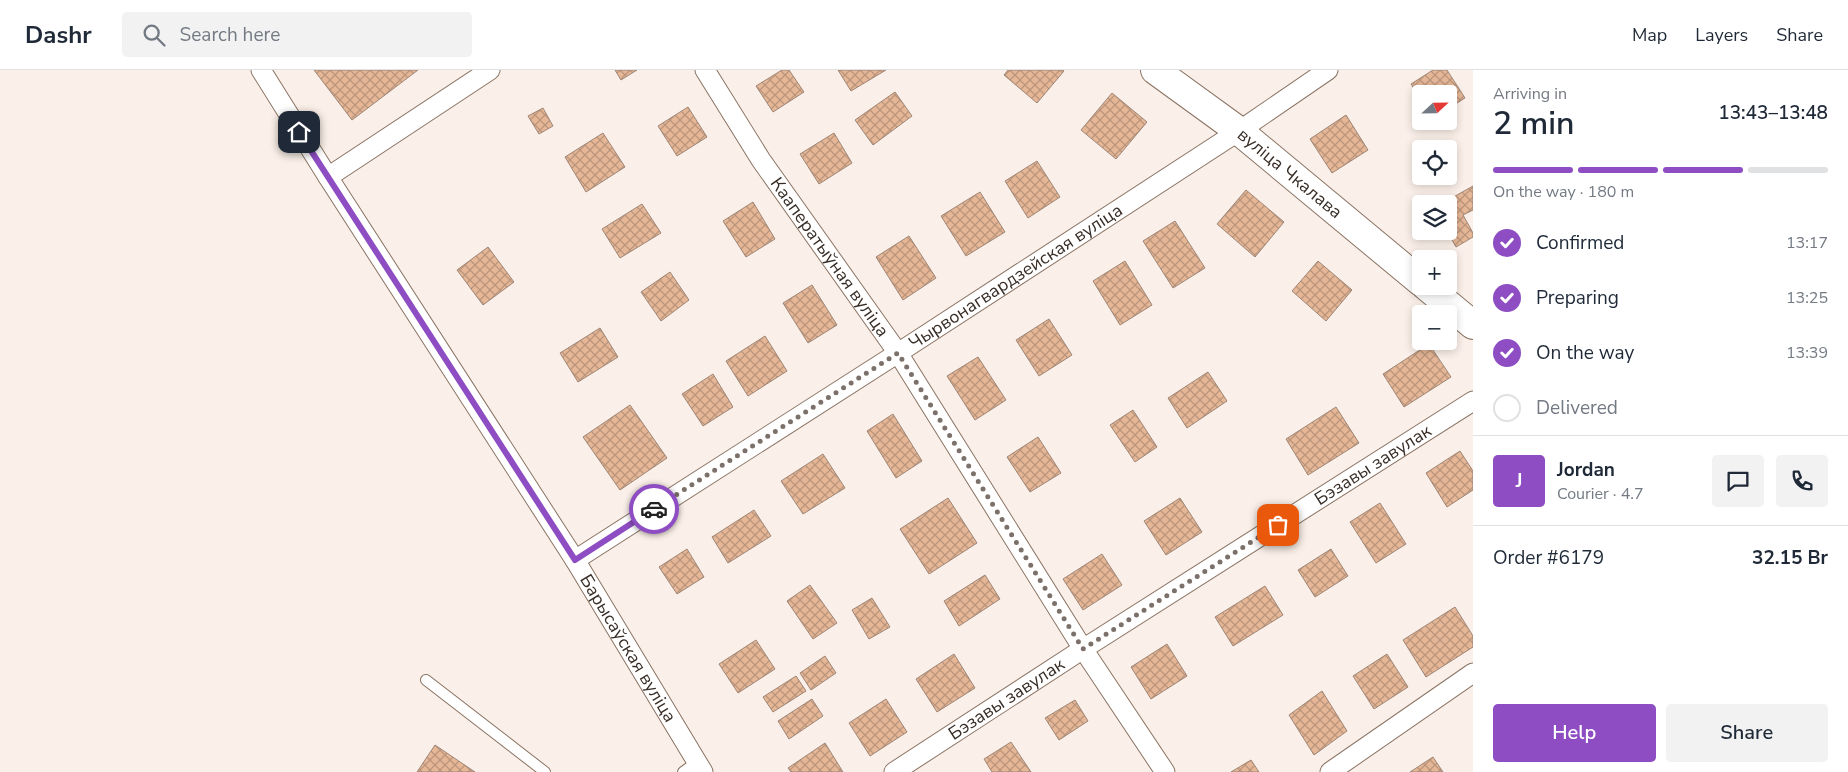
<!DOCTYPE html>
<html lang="en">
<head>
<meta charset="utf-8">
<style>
	:root { --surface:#fff; --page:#f2f2f3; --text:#1f2937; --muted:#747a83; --line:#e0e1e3; --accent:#8e4dc2 }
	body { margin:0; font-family:"Nunito Sans",sans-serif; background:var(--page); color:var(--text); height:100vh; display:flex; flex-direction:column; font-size:19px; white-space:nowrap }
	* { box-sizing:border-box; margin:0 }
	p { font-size:16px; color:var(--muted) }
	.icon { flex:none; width:28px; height:28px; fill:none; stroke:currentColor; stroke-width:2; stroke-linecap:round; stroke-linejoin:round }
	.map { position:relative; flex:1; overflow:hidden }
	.sheet { display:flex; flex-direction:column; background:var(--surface); width:375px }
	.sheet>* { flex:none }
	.needle { width:32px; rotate:68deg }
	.controls { position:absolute; left:1412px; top:15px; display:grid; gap:10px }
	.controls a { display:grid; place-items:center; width:45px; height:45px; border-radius:5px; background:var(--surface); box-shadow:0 2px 8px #0003; font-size:25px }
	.pin { position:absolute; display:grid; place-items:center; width:42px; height:42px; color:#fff; margin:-21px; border-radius:10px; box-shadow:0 2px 8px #0006 }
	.courier { position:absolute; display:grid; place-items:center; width:50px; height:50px; margin:-25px; border:4px solid #8e4dc2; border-radius:50%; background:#fff; color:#222; box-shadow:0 1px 6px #0007 }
	.head em { font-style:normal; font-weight:600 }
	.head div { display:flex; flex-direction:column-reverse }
	.head { display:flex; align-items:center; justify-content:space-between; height:85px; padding:0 20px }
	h1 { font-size:32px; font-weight:600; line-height:38px }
	.bar { display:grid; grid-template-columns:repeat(4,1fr); gap:8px 5px; align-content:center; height:60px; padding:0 20px }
	.bar i { height:6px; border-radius:4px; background:var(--line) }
	.bar .selected { background:var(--accent) }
	.bar p { grid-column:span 4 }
	.line { display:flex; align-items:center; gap:12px; padding:0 20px; border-top:1px solid var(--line) }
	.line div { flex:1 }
	.round { display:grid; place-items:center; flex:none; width:52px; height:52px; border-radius:5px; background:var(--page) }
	ol { padding:0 20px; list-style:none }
	li { display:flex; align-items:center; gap:15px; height:55px }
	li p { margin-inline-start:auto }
	li .icon { padding:5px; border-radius:50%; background:var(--accent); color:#fff; stroke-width:4 }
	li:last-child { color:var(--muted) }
	li i { width:28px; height:28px; border:2px solid var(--line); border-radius:50% }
	.cta { display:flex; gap:10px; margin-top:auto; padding:10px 20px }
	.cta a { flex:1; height:58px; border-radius:5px; background:var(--accent); color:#fff; font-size:20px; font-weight:600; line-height:58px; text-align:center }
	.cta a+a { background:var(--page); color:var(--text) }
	header { display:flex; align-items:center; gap:30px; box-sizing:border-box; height:70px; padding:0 25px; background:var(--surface); border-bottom:1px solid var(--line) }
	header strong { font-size:24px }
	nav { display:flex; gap:28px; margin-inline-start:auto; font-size:18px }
	.search { width:350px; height:45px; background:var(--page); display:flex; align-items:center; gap:12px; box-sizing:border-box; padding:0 18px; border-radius:5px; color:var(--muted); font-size:19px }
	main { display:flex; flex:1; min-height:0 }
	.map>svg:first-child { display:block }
	.building { fill:url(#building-cross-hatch); stroke:#9e8677 }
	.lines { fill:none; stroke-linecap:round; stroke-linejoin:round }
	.service-casing { stroke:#8a7363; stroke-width:12 }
	.minor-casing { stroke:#8a7363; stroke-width:21 }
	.secondary-casing { stroke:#8a7363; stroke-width:30 }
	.service { stroke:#fff; stroke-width:10 }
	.minor { stroke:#fff; stroke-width:19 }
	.secondary { stroke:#fff; stroke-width:28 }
	.done { stroke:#7c716a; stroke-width:5; stroke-dasharray:0 9 }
	.route { stroke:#8e4dc2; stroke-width:6 }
	.labels { text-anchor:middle; stroke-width:4.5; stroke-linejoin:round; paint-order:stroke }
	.street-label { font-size:18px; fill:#372d26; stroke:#fff }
</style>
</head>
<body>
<header>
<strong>Dashr</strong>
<div class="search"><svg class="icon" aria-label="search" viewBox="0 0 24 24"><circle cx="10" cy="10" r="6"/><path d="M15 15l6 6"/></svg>Search here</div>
<nav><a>Map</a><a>Layers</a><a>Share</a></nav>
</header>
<main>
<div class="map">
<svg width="1473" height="702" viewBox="0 0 1473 702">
	<defs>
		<pattern id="building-cross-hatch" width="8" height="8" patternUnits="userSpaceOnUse" patternTransform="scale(1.25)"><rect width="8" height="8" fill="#e6b797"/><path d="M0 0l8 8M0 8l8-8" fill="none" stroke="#bb957b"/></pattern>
	</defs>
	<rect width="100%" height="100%" fill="#fbf0e9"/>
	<!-- building -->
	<path class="building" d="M314,0H418L352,50Z
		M615,0H637L621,10Z
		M782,0H789L804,22L773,42L756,16Z
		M838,0H886L851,21Z
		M1008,0H1063L1064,1L1037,33L1004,5Z
		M1433,0H1447L1465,28L1449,38V24H1421V30L1411,14Z
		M895,22L912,46L873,75L855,50Z
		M1112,23L1147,52L1116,89L1081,60Z
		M688,37L707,67L677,86L658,56Z
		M543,38L553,56L539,64L528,46Z
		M1346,45L1368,80L1332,103L1310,69Z
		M603,63L625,97L586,122L565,87Z
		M834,63L852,93L819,114L800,84Z
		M1037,91L1060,127L1028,148L1005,111Z
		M1473,116V140L1463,145L1473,163V167L1456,177L1447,161L1449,134H1441Z
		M1246,120L1284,152L1255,187L1217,154Z
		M980,122L1005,162L966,186L941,146Z
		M753,132L775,169L746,187L723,151Z
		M642,134L661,163L620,188L602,159Z
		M1175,151L1205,198L1173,218L1143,171Z
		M909,166L936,208L903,230L876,187Z
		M488,177L514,212L483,235L457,200Z
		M1125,191L1152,235L1120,255L1093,211Z
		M1318,191L1352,220L1326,251L1292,221Z
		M670,202L689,230L661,251L641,222Z
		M812,215L837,255L808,273L783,233Z
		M1049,249L1072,285L1039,306L1016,270Z
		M600,258L618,287L578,312L560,283Z
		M765,266L787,301L748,326L726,291Z
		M1429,274L1451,307L1404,337L1383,304Z
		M978,287L1006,330L975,350L947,306Z
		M1208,302L1227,331L1187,358L1168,328Z
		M713,304L733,337L703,356L682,324Z
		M630,335L667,388L620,420L583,367Z
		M1336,337L1359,373L1308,405L1286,369Z
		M1133,340L1157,377L1135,392L1110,355Z
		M893,344L922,391L896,408L867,361Z
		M1038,367L1061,403L1030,422L1007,387Z
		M1460,381L1473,401V420L1447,437L1426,403Z
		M823,384L845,418L803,444L781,411Z
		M948,428L977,473L929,504L900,459Z
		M1180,428L1202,462L1166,485L1144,451Z
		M1380,433L1406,474L1376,493L1350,452Z
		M754,440L771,466L728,493L712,467Z
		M687,479L704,507L677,524L659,497Z
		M1331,479L1348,506L1315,527L1298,500Z
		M1102,484L1122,515L1083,540L1063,509Z
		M985,505L1000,529L959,556L944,531Z
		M810,515L837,553L813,569L787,531Z
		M1265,516L1283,545L1233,576L1215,547Z
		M872,528L890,557L869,569L852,540Z
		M1455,537L1473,566V577L1426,607L1403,570Z
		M756,570L775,599L738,623L719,594Z
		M1167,574L1187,606L1151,629L1131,597Z
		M954,584L975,618L937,642L916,609Z
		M1387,584L1408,617L1374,639L1353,606Z
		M825,586L836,603L811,620L800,603Z
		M796,606L806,621L773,642L763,627Z
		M1322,621L1347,661L1314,685L1289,645Z
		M812,629L823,646L789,669L778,651Z
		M886,629L907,662L870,686L849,653Z
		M1075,630L1088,651L1059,670L1045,648Z
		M1011,672L1031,702H992L984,689Z
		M825,673L843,702H791L788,698Z
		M435,675L475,702H417Z
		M1433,687L1443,702H1410Z
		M1251,690L1259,702H1231Z"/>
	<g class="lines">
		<!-- service casing -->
		<g class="service-casing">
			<path id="service" d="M426,610L545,702
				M683,702L697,692"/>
		</g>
		<!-- minor casing -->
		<g class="minor-casing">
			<g id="minor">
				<path id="s1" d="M261,0L328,107L575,490L703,702"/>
				<path id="s2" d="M705,0L761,90L898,283L1083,579L1165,702"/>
				<path d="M328,107L490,0"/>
				<path id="s3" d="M575,490L898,283L1239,61L1328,0"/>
				<path id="s4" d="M894,702L1083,579L1473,331"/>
				<path d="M1330,702L1473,603"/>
			</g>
		</g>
		<!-- secondary casing -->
		<g class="secondary-casing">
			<g id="secondary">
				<path id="s5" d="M1155,0L1239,61L1421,212"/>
				<path d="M1426,216L1473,255"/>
			</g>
		</g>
		<!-- service -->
		<use href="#service" class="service"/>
		<!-- minor -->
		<use href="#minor" class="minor"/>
		<!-- secondary -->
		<use href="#secondary" class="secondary"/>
	</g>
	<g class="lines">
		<!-- done -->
		<path class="done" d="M654,439L898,283L1083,579L1278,455"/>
		<!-- route -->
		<path class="route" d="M299,62L575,490L654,439"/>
	</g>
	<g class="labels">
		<!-- street labels -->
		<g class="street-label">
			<text dy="6" stroke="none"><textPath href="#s5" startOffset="170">вуліца Чкалава</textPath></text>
			<text dy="6" stroke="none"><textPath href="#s2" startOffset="225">Кааператыўная вуліца</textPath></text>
			<text dy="6" stroke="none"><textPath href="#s3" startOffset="524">Чырвонагвардзейская вуліца</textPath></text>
			<text dy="6" stroke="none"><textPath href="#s4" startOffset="569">Бэзавы завулак</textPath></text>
			<text dy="6" stroke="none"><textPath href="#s1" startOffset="685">Барысаўская вуліца</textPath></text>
			<text dy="6" stroke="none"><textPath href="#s4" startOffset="134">Бэзавы завулак</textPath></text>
		</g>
	</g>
</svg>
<div class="controls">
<a><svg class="needle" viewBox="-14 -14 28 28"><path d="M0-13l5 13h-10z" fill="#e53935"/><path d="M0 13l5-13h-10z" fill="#747a83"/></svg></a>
<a><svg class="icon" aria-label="locate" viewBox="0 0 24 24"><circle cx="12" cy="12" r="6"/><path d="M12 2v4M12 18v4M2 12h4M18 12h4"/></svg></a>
<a><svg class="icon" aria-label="layers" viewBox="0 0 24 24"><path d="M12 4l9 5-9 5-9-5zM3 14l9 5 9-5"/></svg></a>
<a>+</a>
<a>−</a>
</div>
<div class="pin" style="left:1278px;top:455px;background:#ea580c"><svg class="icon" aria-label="bag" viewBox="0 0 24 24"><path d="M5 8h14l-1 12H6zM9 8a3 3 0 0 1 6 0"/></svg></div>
<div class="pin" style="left:299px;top:62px;background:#1f2937"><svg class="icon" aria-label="home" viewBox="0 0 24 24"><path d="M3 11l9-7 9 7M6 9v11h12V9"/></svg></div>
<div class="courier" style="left:654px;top:439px"><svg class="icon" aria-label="car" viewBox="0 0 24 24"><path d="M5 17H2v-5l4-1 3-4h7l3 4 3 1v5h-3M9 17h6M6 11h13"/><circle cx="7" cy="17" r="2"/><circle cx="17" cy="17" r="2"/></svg></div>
</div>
<section class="sheet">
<div class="head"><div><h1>2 min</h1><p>Arriving in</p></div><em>13:43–13:48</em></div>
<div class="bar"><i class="selected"></i><i class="selected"></i><i class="selected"></i><i></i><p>On the way · 180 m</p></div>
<ol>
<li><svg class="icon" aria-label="check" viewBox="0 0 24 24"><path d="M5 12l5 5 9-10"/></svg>Confirmed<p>13:17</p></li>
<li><svg class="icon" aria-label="check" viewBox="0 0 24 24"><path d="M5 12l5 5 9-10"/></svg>Preparing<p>13:25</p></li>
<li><svg class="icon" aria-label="check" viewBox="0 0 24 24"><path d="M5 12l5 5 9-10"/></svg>On the way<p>13:39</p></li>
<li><i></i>Delivered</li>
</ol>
<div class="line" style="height:90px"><b class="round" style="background:var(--accent);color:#fff">J</b><div><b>Jordan</b><p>Courier · 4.7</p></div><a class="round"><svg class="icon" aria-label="chat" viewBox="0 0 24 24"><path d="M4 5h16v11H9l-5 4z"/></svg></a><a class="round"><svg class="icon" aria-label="phone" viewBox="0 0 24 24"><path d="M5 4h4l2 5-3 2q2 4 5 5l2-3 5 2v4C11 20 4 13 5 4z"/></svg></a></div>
<div class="line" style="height:65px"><div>Order #6179</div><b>32.15 Br</b></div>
<div class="cta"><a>Help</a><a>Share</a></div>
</section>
</main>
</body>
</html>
